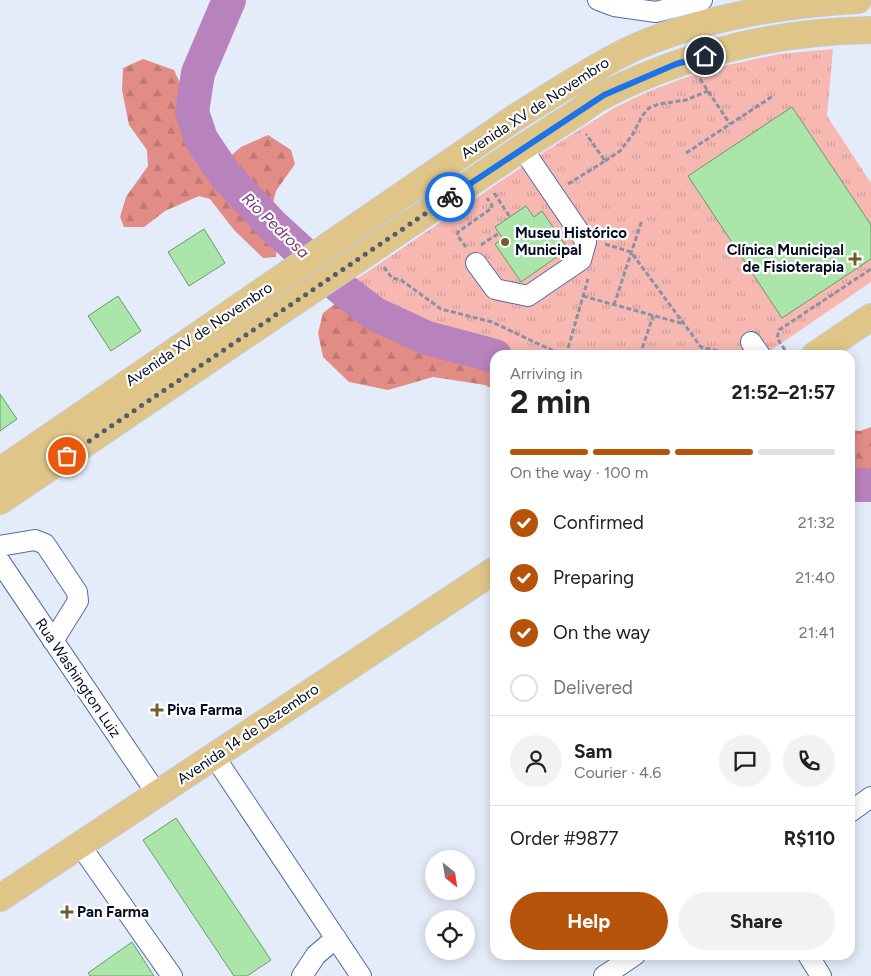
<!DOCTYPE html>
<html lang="en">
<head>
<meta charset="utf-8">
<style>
	:root { --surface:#fff; --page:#f2f2f2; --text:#202124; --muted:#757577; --line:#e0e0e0; --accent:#b45309 }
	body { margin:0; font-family:Figtree,sans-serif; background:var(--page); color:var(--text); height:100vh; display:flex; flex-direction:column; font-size:19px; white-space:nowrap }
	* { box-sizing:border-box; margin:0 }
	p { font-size:16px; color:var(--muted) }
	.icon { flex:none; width:28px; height:28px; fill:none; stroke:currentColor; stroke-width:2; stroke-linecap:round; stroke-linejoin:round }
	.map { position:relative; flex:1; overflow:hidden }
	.panel { position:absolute; left:490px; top:350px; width:365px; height:610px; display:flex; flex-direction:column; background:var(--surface); border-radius:15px; box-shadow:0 2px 12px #0003 }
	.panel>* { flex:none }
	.needle { width:32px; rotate:150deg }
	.fabs { position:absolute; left:425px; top:850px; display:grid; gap:10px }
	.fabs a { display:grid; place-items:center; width:50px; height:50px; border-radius:50%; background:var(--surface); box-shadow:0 2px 12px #0003; font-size:25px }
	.pin { position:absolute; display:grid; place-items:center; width:42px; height:42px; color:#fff; margin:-21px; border:2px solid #fff; border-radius:50%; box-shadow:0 1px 5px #0007 }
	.courier { position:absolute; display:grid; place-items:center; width:50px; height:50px; margin:-25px; border:4px solid #1a73e8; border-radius:50%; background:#fff; color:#222; box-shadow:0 1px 6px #0007 }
	.head em { font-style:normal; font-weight:700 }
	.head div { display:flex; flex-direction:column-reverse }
	.head { display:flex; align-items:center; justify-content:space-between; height:85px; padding:0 20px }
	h1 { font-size:32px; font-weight:700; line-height:38px }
	.bar { display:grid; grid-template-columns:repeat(4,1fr); gap:8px 5px; align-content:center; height:60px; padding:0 20px }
	.bar i { height:6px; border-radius:4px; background:var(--line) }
	.bar .current { background:var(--accent) }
	.bar p { grid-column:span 4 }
	.line { display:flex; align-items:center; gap:12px; padding:0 20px; border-top:1px solid var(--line) }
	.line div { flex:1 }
	.round { display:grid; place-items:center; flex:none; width:52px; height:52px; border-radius:26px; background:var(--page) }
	ol { padding:0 20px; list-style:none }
	li { display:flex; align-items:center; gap:15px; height:55px }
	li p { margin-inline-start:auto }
	li .icon { padding:5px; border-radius:50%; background:var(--accent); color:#fff; stroke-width:4 }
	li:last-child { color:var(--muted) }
	li i { width:28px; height:28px; border:2px solid var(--line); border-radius:50% }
	.action { display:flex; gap:10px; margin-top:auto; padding:10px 20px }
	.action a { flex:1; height:58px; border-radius:30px; background:var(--accent); color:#fff; font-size:20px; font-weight:700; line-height:58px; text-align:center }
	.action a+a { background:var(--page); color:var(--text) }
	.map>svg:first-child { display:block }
	.forest { fill:url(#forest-firs) }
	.park { fill:url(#park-tufts) }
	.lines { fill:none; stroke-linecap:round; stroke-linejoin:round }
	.river { stroke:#b882bc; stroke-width:34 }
	.building { fill:#abe5aa; stroke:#669d66 }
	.minor-casing { stroke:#516da8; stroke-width:22 }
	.major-casing { stroke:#c8cacf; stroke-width:28 }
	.path { stroke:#8a91a3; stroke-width:3; stroke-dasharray:5 2.5; stroke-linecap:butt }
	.minor { stroke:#fff; stroke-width:20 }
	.major { stroke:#dfc588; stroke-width:26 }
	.done { stroke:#535b6f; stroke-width:5; stroke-dasharray:0 9 }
	.route { stroke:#1a73e8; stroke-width:6 }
	.poi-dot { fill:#735d2d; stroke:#fff; stroke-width:2 }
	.labels { text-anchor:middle; stroke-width:4.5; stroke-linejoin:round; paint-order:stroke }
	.street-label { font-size:15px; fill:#050d24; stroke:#fff }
	.poi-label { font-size:15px; font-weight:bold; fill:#050d24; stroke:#fff; text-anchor:start }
	.water-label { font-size:16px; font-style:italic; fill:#79367e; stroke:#fff }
</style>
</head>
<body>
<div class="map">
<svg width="871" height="976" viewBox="0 0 871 976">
	<defs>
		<pattern id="forest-firs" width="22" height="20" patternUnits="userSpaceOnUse" patternTransform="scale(1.25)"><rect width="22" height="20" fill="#e18d86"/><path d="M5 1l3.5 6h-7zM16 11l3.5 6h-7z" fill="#c07874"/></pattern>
		<pattern id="park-tufts" width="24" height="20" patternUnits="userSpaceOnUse" patternTransform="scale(1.25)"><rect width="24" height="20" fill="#f8b8b2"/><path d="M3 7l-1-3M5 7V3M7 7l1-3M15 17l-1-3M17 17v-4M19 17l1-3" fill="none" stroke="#d39d99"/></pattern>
	</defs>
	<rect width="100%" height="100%" fill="#e4ebf9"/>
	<!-- forest -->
	<path class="forest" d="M143,59L174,70L181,85L176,105L182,134L206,161L227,159L241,147L268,135L291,150L295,164L276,191L271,211L277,241L276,257L263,258L234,230L210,199L199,196L165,211L144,227H124L120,217L126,197L148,166L147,150L129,125L122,90L123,68Z
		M361,284L546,355H495V390L485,385L433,377L388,390L349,382L323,357L318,333L323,313Z
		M871,427V502L850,496V430L860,431Z"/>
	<!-- park -->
	<path class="park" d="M833,49L827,116L871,183V282L764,355H513L489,346L429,331L378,309L348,285L541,154L614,108L645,93L681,79L723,66L780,54Z"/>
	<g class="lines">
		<!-- river -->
		<path class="river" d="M229,0L198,73L192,112L201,139L225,175L272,225L341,288L375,314L427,338L495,356
			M850,485H871"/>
	</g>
	<!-- building -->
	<path class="building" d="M792,107L871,225V259L782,318L688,176Z
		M526,206L534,217L542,211L568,249L521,282L495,244L503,239L495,227Z
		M204,229L225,263L189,286L168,252Z
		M118,296L141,331L111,351L88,316Z
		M0,394L17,419L0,431Z
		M176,818L271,960L247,976H234L143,840Z
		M132,942L154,976H90L88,973Z"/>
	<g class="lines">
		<!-- minor casing -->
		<g class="minor-casing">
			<path id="minor" d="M598,0L614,6L656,12L702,0
				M476,263L495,289L528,296L581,260L586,242L522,148
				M751,342L760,355
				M0,546L35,540L45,544L77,592L78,601L53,641
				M0,562L157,794
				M214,756L361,976
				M850,812L871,797
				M80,845L172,976
				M808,955L821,976
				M302,976L316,955L336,938
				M604,976L635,955"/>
		</g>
		<!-- major casing -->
		<g class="major-casing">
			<path id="major" d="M815,355L871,317
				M0,471L516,117C552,95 587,71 625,52C693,19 783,4 858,0
				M0,501L522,148C541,136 559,124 577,113C586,106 596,99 606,94C687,53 780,31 871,30
				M0,898L495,570"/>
		</g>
		<!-- path -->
		<path class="path" d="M700,79L730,124
			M686,153L773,96
			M605,161L620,151L633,134L642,116L649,108L659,104L686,100L708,91
			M568,184L605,161L586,134
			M494,193L510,217
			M605,244L631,252L701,347L735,355
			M481,245L499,233
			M466,247L457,235L458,232L492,208V205L487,198
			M384,267L392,278L401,280L441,309L492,322L562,355
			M583,296L684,324
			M614,305L642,220
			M785,350L777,338L779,330L871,269
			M566,355L588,279
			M640,355L653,316"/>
		<!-- minor -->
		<use href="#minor" class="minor"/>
		<!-- major -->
		<use href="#major" class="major"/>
	</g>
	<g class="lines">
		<!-- done -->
		<path class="done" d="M67,456L450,197"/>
		<!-- route -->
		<path class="route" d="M450,197L604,95L676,64L705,56"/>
	</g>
	<!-- markers -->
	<g class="poi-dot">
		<circle cx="505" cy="242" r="5"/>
		<path d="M852.5 251.5h5v5h5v5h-5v5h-5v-5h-5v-5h5z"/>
		<path d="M154.5 702.5h5v5h5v5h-5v5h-5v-5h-5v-5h5z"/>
		<path d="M64.5 904.5h5v5h5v5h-5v5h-5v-5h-5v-5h5z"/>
	</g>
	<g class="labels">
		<!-- street labels -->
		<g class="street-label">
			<text transform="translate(535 108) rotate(-33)" y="5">Avenida XV de Novembro</text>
			<text transform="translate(199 334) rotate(-34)" y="5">Avenida XV de Novembro</text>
			<text transform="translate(78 678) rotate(56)" y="5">Rua Washington Luiz</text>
			<text transform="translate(248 734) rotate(-34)" y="5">Avenida 14 de Dezembro</text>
		</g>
		<!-- poi labels -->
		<g class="poi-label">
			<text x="515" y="238">Museu Histórico<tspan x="515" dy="17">Municipal</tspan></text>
			<text x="844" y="255" text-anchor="end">Clínica Municipal<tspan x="844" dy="17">de Fisioterapia</tspan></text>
			<text x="167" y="715">Piva Farma</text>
			<text x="77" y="917">Pan Farma</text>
		</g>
		<!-- water labels -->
		<g class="water-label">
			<text transform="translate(276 225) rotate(44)" y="6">Rio Pedrosa</text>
		</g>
	</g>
</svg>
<div class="fabs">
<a><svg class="needle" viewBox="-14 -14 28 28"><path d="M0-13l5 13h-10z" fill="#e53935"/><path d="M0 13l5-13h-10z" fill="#757577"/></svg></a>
<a><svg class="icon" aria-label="locate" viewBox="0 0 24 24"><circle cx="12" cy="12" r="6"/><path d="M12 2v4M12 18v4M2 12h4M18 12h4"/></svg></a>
</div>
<div class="pin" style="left:67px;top:456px;background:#ea580c"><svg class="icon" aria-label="bag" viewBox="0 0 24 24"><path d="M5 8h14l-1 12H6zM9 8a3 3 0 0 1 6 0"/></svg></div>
<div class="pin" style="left:705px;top:56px;background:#1f2937"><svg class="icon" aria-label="home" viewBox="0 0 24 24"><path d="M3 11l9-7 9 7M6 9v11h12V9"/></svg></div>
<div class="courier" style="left:450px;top:197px"><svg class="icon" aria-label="bike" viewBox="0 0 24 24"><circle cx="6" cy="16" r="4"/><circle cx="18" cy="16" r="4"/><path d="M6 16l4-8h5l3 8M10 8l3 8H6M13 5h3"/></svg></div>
<section class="panel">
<div class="head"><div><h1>2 min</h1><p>Arriving in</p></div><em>21:52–21:57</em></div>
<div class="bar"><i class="current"></i><i class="current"></i><i class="current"></i><i></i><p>On the way · 100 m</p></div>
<ol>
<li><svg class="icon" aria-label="check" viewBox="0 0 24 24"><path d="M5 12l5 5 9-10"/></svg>Confirmed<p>21:32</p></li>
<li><svg class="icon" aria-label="check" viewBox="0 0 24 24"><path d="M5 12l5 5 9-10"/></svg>Preparing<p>21:40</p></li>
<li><svg class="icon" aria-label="check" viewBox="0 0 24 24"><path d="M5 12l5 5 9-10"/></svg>On the way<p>21:41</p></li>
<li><i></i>Delivered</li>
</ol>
<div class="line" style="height:90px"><a class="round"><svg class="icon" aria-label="person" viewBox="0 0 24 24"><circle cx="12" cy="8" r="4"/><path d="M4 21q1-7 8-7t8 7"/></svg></a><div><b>Sam</b><p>Courier · 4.6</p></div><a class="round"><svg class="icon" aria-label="chat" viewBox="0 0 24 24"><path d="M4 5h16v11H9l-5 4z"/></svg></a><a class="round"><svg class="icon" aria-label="phone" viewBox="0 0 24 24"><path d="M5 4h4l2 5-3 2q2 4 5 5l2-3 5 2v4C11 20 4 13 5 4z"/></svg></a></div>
<div class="line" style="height:65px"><div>Order #9877</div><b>R$110</b></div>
<div class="action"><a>Help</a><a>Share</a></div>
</section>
</div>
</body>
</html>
